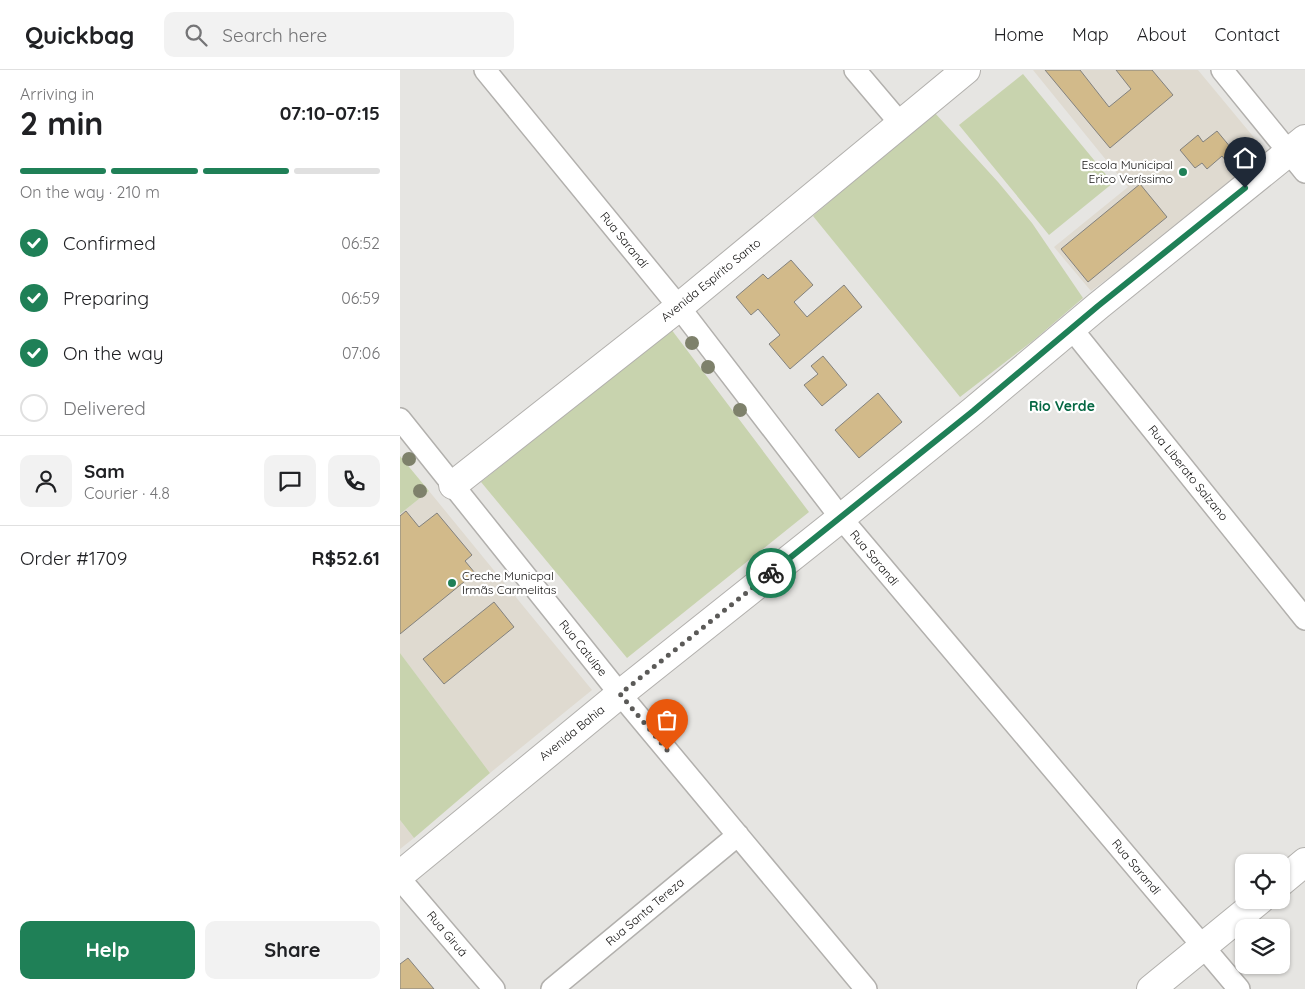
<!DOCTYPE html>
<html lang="en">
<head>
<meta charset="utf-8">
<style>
	:root { --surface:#fff; --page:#f2f2f2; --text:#202124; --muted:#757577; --line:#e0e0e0; --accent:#1f8057 }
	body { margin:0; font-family:Quicksand,sans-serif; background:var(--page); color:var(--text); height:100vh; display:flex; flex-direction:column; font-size:19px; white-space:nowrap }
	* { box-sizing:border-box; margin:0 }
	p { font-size:16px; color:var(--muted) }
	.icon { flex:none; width:28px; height:28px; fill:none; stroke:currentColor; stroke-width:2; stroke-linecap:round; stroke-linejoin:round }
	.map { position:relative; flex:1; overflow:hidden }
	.panel { display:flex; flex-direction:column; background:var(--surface); width:400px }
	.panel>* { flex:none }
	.controls { position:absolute; left:835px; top:784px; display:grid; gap:10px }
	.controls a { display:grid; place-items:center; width:55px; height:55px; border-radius:10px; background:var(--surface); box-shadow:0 1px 4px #0004; font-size:25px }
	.pin { position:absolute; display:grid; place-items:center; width:42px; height:42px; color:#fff; margin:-51px -21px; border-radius:50% 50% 50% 0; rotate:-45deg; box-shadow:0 0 5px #0007 }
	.pin .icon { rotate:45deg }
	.courier { position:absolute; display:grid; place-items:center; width:50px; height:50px; margin:-25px; border:4px solid #1f8057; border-radius:50%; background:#fff; color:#222; box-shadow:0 1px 6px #0007 }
	.summary em { font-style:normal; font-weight:800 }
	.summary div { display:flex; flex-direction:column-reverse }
	.summary { display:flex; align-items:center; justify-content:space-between; height:85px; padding:0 20px }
	h1 { font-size:32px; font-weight:800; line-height:38px }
	.bar { display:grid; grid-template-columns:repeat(4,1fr); gap:8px 5px; align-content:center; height:60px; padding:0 20px }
	.bar i { height:6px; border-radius:4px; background:var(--line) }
	.bar .current { background:var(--accent) }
	.bar p { grid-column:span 4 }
	.line { display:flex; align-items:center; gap:12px; padding:0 20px; border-top:1px solid var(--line) }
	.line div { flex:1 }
	.round { display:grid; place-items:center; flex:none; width:52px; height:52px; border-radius:10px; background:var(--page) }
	ol { padding:0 20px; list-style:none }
	li { display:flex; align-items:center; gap:15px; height:55px }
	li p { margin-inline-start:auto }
	li .icon { padding:5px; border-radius:50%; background:var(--accent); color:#fff; stroke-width:4 }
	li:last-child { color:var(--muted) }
	li i { width:28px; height:28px; border:2px solid var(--line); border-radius:50% }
	.button { display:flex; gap:10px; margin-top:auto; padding:10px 20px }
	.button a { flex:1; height:58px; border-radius:10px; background:var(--accent); color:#fff; font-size:20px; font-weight:800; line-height:58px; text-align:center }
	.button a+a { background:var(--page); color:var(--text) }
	header { display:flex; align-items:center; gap:30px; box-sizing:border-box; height:70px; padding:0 25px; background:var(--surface); border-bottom:1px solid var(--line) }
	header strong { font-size:24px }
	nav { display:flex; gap:28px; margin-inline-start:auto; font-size:18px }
	.search { width:350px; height:45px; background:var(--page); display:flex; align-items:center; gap:12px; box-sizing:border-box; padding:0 18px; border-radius:10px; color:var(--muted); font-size:19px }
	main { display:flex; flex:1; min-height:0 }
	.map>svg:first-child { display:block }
	.built { fill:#dfdad0 }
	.green { fill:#c8d3ae }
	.building { fill:#d2ba8a; stroke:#82817e }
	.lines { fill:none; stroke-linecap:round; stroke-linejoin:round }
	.street-casing { stroke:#b2b0ad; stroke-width:24 }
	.secondary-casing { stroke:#b2b0ad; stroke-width:30 }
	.street { stroke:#fff; stroke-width:21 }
	.secondary { stroke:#fff; stroke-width:28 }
	.tree { fill:#7e816b }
	.done { stroke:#5b5a58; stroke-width:5; stroke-dasharray:0 9 }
	.route { stroke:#1f8057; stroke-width:6 }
	.poi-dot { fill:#1f8057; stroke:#fff; stroke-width:2 }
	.labels { text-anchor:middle; stroke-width:4.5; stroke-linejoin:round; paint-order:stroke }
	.poi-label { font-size:12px; fill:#100f0e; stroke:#fff; text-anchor:end }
	.street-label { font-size:12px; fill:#100f0e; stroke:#fff }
	.neighbourhood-label { font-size:14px; font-weight:bold; fill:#056743; stroke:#fff }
</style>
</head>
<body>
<header>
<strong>Quickbag</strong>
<div class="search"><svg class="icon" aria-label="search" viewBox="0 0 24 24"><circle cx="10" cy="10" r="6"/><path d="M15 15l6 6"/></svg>Search here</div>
<nav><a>Home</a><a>Map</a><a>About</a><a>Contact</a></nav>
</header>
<main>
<section class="panel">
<div class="summary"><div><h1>2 min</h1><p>Arriving in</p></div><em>07:10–07:15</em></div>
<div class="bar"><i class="current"></i><i class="current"></i><i class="current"></i><i></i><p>On the way · 210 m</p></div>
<ol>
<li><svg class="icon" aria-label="check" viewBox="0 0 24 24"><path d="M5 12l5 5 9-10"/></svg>Confirmed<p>06:52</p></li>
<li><svg class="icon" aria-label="check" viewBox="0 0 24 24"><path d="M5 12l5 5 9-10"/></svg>Preparing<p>06:59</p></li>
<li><svg class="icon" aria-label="check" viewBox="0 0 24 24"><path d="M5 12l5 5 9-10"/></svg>On the way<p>07:06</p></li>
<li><i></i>Delivered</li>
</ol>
<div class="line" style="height:90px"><a class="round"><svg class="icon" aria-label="person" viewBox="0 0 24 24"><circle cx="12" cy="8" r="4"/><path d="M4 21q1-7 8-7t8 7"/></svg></a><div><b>Sam</b><p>Courier · 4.8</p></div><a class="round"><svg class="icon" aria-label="chat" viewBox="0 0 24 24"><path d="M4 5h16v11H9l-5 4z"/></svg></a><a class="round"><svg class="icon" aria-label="phone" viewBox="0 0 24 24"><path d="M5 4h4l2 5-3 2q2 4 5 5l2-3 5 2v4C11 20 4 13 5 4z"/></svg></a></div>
<div class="line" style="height:65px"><div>Order #1709</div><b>R$52.61</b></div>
<div class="button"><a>Help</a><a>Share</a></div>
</section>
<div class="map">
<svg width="905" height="919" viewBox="0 0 905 919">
	<rect width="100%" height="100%" fill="#e6e5e2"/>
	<!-- built -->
	<path class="built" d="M633,0H798L871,88L691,221L654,177L728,117Z
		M29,421L192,620L90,703L0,583V444Z
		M0,750L14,768L0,779Z"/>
	<!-- green -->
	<path class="green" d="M623,4L713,113L649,165L559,55Z
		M534,42L598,112L632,153L683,228L634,270L560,327L413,146Z
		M271,259L409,442L227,588L81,412Z
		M0,386L29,421L0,444Z
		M0,583L90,703L14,768L0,750Z"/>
	<!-- building -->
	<path class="building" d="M645,0H680L709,37L731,19L716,0H752L773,25L710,78Z
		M817,61L836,84L827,92L822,86L807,99L802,93L795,98L780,80L798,65L803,72Z
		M740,114L767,147L688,212L661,179Z
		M391,190L413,215L394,232L407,247L444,215L462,237L390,299L369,274L380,265L358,239L351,245L336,227L363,204L368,209Z
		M423,286L447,315L422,336L404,315L418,304L411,296Z
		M478,323L502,352L459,388L435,360Z
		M6,441L19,457L37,443L72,485L65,491L75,503L0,564V446Z
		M94,532L114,557L44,614L23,589Z
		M8,888L34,919H0V894Z"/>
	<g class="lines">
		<!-- street casing -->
		<g class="street-casing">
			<path id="street" d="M85,0L279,237L441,448L839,919
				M455,0L500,53
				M822,0L905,102
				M671,258L905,549
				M0,349L220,624L466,919
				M0,809L94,919
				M152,919L338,765"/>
		</g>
		<!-- secondary casing -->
		<g class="secondary-casing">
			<path id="secondary" d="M53,415L279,237L566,0
				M0,805L220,624L441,448L573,341L698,236L905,69
				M881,812L905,792
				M751,919L860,830"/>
		</g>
		<!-- street -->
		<use href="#street" class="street"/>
		<!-- secondary -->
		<use href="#secondary" class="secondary"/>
	</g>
	<!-- trees -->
	<g class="tree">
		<circle cx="292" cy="273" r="7"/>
		<circle cx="308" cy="297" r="7"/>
		<circle cx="340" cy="340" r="7"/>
		<circle cx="9" cy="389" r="7"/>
		<circle cx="20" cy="421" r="7"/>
	</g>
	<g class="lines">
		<!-- done -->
		<path class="done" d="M267,680L220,624L371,503"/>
		<!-- route -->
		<path class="route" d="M371,503L573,341L698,236L845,118"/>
	</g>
	<!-- markers -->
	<g class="poi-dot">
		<circle cx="783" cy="102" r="5"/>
		<circle cx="52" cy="513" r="5"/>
	</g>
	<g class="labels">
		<!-- poi labels -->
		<g class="poi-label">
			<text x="773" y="99">Escola Municipal<tspan x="773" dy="14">Erico Veríssimo</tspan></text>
			<text x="62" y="510" text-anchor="start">Creche Municpal<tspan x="62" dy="14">Irmãs Carmelitas</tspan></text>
		</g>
		<!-- street labels -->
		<g class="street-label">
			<text transform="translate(224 170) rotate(51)" y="4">Rua Sarandí</text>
			<text transform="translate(311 210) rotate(-39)" y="4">Avenida Espírito Santo</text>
			<text transform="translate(788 403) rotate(51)" y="4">Rua Liberato Salzano</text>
			<text transform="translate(474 488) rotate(50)" y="4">Rua Sarandí</text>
			<text transform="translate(183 578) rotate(51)" y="4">Rua Catuípe</text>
			<text transform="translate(172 663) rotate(-39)" y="4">Avenida Bahia</text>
			<text transform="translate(736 797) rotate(50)" y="4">Rua Sarandí</text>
			<text transform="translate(245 842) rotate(-40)" y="4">Rua Santa Tereza</text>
			<text transform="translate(47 864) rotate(50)" y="4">Rua Giruá</text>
		</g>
		<!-- neighbourhood labels -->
		<g class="neighbourhood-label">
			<text x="662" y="341">Rio Verde</text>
		</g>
	</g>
</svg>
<div class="controls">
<a><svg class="icon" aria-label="locate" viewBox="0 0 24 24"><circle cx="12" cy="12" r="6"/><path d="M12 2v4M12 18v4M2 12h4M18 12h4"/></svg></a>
<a><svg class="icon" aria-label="layers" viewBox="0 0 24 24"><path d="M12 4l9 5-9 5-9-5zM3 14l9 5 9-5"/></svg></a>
</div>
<div class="pin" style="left:267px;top:680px;background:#ea580c"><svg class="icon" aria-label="bag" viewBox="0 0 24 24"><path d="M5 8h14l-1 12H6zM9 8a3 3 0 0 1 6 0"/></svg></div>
<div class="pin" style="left:845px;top:118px;background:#1f2937"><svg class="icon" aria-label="home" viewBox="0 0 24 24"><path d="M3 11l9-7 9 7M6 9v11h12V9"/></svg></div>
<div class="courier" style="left:371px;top:503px"><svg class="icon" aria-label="bike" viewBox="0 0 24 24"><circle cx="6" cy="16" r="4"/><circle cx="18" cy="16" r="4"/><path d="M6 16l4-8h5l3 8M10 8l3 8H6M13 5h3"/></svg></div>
</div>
</main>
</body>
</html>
